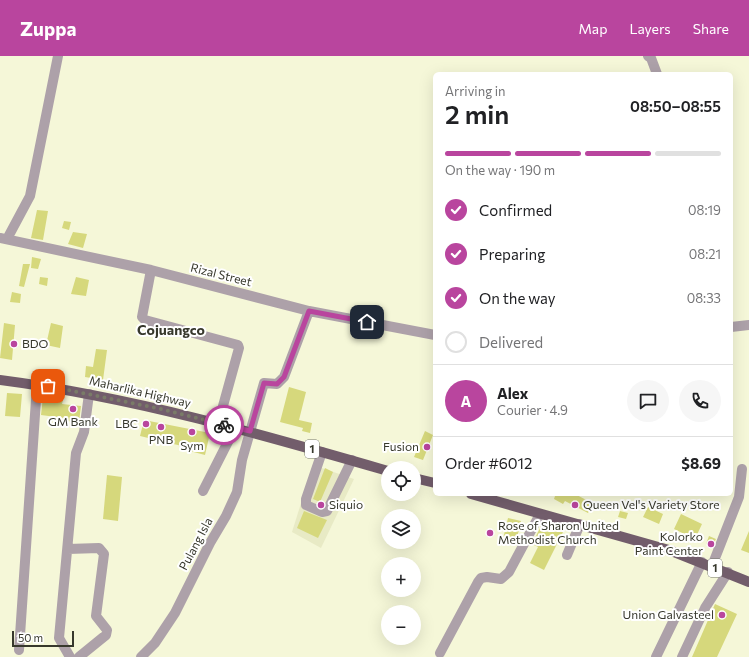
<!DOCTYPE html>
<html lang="en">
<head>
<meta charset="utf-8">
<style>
	:root { --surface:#fff; --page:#f6f6f6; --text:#202124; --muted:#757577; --line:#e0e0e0; --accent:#b9459e }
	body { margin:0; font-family:Commissioner,sans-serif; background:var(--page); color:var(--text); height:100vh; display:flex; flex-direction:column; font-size:15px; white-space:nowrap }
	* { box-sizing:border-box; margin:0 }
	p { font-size:13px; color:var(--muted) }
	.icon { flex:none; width:22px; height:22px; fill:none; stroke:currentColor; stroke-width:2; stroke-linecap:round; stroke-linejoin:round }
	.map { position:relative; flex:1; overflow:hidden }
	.panel { position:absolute; left:433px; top:16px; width:300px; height:424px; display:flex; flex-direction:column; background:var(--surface); border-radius:6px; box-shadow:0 4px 16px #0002 }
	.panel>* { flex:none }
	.buttons { position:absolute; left:381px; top:405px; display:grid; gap:8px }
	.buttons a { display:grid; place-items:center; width:40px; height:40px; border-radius:50%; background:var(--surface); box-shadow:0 4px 16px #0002; font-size:20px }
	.scale { position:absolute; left:12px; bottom:10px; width:62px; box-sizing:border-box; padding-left:4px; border:2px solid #37382c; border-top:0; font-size:11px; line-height:14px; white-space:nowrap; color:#37382c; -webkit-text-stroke:3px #fff; paint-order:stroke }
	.pin { position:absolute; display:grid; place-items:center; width:34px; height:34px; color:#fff; margin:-17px; border-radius:8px; box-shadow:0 2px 6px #0006 }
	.courier { position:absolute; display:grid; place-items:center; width:40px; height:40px; margin:-20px; border:3px solid #b9459e; border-radius:50%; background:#fff; color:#222; box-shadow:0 1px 5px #0007 }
	.headline em { font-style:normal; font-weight:600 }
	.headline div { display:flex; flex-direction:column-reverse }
	.headline { display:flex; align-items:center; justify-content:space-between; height:68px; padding:0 12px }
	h1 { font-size:26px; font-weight:600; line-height:30px }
	.bar { display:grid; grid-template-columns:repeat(4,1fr); gap:6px 4px; align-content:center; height:48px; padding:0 12px }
	.bar i { height:5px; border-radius:3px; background:var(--line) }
	.bar .active { background:var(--accent) }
	.bar p { grid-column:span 4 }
	.line { display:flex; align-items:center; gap:10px; padding:0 12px; border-top:1px solid var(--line) }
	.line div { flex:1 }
	.round { display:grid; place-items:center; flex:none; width:42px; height:42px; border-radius:21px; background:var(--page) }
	ol { padding:0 12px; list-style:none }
	li { display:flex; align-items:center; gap:12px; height:44px }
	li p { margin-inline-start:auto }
	li .icon { padding:4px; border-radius:50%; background:var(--accent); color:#fff; stroke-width:4 }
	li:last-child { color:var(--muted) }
	li i { width:22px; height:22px; border:2px solid var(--line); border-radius:50% }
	header { display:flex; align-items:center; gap:24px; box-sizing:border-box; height:56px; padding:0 20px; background:var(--accent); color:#fff }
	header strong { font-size:19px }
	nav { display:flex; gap:22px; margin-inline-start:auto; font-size:14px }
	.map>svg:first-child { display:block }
	.built { fill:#e8eac5 }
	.building { fill:#d6d87c }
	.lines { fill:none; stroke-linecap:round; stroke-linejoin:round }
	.minor { stroke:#ada1a9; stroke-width:10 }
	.major { stroke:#725d6b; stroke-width:10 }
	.done { stroke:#7a7b68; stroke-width:4; stroke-dasharray:0 7.2 }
	.route { stroke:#b9459e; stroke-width:5 }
	.poi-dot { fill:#b9459e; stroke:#fff; stroke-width:1.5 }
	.labels { text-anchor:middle; stroke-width:4; stroke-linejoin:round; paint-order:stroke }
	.shield { fill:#fff; stroke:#73746b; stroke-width:1 }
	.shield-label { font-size:11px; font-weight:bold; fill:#37382c }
	.street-label { font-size:12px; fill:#37382c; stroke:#fff }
	.poi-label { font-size:12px; fill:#37382c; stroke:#fff; text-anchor:start }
	.quarter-label { font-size:14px; font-weight:bold; fill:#37382c; stroke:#fff }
</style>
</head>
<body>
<header>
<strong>Zuppa</strong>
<nav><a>Map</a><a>Layers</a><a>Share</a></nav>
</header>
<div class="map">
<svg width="749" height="601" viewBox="0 0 749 601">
	<rect width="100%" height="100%" fill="#f5f7d8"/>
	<!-- built -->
	<path class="built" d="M313,409L354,423L321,492L292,476Z"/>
	<!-- building -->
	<path class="building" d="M37,154L48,155L43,184L31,182Z
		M64,165L71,166L69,174L62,172Z
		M73,176L87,178L83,192L68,188Z
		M32,201L41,203L38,213L31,212Z
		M23,208H30L24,231L19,230Z
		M40,221L48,222L47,230L39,228Z
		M76,221L89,224L86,240L71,238Z
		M12,236L21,238L20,247L10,246Z
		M4,267L15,269L12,304L0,302Z
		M51,267L63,270L60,292L46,289Z
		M96,293L107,294L103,324L85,321L86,310L93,311Z
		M289,331L306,336L299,364L312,367L310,377L302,375L303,372L280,366Z
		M7,337L22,338L20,361L5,360Z
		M43,341L63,344L62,348L81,350L79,366L64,365V362L41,359Z
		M144,364L210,377L205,399L182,393V390L140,380Z
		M425,375L433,379L423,404L414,401Z
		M325,412L333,416L320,446L313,443Z
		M107,419L122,421L118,465L103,463Z
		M552,438H575L592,447L588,457L565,445L563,448L554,443L555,440Z
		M648,451L663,458L659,468L643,461Z
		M304,455L327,464L318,482L297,472Z
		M620,455L628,457L626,463L618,461Z
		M681,458L702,468L695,483L674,473Z
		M508,462L521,465L516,486L503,483Z
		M542,468L548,471L549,469L563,476L544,514L530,507L538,491L532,488Z
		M749,475V497L741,494Z
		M709,480L716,483L712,491L706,488Z
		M715,548L737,558L717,601H692Z"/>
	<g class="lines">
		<!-- minor -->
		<path class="minor" d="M648,0L651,2L657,18
			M0,182L151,214L309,255L435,279
			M7,183L30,140L58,0
			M151,214L142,261L145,264L238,289L239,292L218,368
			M731,271L749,269
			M322,396L306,443V449L322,456L327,455L352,404
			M203,435L235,372
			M68,493L99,492L104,498L96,560L107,574L106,579L79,601
			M567,499L580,468
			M712,510L739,441L742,413
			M19,594L37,329
			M440,597L478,526L481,522L487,521L501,523L509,516L540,458
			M70,601L59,582L76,397L84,376L89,338
			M141,601L155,587L175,557L210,487L226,460L237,436L242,404L264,327L277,328L284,321L309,255
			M656,601L702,506
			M682,601L705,552L728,516"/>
		<!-- major -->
		<path class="major" d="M0,324C132,341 260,378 388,415
			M414,422L435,427
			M471,438L669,494L749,526"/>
	</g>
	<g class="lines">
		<!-- done -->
		<path class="done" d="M48,330L161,353L224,369"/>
		<!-- route -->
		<path class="route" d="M224,369L250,375L264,327L277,328L284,321L309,255L367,266"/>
	</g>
	<!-- markers -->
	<g class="poi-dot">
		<circle cx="14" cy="288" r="4"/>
		<circle cx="73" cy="353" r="4"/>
		<circle cx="146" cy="368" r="4"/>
		<circle cx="161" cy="371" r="4"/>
		<circle cx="192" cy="376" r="4"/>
		<circle cx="427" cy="391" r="4"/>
		<circle cx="321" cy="449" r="4"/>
		<circle cx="575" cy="449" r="4"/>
		<circle cx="490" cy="477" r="4"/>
		<circle cx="711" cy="488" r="4"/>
		<circle cx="722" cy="559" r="4"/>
	</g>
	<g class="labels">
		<!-- shield labels -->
		<g class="shield">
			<rect x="305" y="384" width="14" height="18" rx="3"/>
			<rect x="708" y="503" width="14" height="18" rx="3"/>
		</g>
		<g class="shield-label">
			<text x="312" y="397">1</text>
			<text x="715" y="516">1</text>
		</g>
		<!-- street labels -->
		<g class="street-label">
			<text transform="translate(221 219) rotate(14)" y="4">Rizal Street</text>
			<text transform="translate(140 336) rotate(13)" y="4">Maharlika Highway</text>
			<text transform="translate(196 488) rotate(-62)" y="4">Pulang Isla</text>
		</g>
		<!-- poi labels -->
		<g class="poi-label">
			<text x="22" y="292">BDO</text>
			<text x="73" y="370" text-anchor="middle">GM Bank</text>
			<text x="138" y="372" text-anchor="end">LBC</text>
			<text x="161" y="388" text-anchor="middle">PNB</text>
			<text x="192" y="394" text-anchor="middle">Sym</text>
			<text x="419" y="395" text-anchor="end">Fusion</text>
			<text x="329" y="453">Siquio</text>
			<text x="583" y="453">Queen Vel's Variety Store</text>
			<text x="498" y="474">Rose of Sharon United<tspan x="498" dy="14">Methodist Church</tspan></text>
			<text x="703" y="485" text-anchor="end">Kolorko<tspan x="703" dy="14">Paint Center</tspan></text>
			<text x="714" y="563" text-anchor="end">Union Galvasteel</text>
		</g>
		<!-- quarter labels -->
		<g class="quarter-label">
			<text x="171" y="279">Cojuangco</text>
		</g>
	</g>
</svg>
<div class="buttons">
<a><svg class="icon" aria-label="locate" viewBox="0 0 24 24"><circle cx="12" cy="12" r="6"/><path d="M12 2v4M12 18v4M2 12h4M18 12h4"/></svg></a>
<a><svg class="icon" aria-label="layers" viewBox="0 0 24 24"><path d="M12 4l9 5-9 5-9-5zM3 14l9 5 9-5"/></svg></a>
<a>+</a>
<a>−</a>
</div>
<div class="scale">50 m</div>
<div class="pin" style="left:48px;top:330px;background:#ea580c"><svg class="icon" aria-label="bag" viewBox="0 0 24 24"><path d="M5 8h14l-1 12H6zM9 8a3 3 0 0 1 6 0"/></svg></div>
<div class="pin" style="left:367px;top:266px;background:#1f2937"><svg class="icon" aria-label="home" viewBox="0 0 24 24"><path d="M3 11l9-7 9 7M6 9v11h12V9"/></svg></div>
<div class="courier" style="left:224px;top:369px"><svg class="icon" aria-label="bike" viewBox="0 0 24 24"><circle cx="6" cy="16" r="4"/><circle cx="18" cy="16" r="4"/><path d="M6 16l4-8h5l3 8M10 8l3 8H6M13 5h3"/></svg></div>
<section class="panel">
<div class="headline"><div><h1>2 min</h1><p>Arriving in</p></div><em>08:50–08:55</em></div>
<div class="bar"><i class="active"></i><i class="active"></i><i class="active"></i><i></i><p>On the way · 190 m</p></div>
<ol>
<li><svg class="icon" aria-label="check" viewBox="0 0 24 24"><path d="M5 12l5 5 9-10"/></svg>Confirmed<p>08:19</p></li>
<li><svg class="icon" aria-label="check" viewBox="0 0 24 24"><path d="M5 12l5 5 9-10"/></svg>Preparing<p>08:21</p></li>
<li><svg class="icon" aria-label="check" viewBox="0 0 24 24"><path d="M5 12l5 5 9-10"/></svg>On the way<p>08:33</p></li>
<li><i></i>Delivered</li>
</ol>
<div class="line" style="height:72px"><b class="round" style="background:var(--accent);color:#fff">A</b><div><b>Alex</b><p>Courier · 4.9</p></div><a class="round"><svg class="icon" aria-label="chat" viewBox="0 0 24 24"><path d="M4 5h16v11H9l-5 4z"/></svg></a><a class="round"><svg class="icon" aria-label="phone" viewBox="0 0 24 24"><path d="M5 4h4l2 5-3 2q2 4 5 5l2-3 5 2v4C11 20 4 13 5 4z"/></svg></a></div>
<div class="line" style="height:52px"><div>Order #6012</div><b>$8.69</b></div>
</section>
</div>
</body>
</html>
